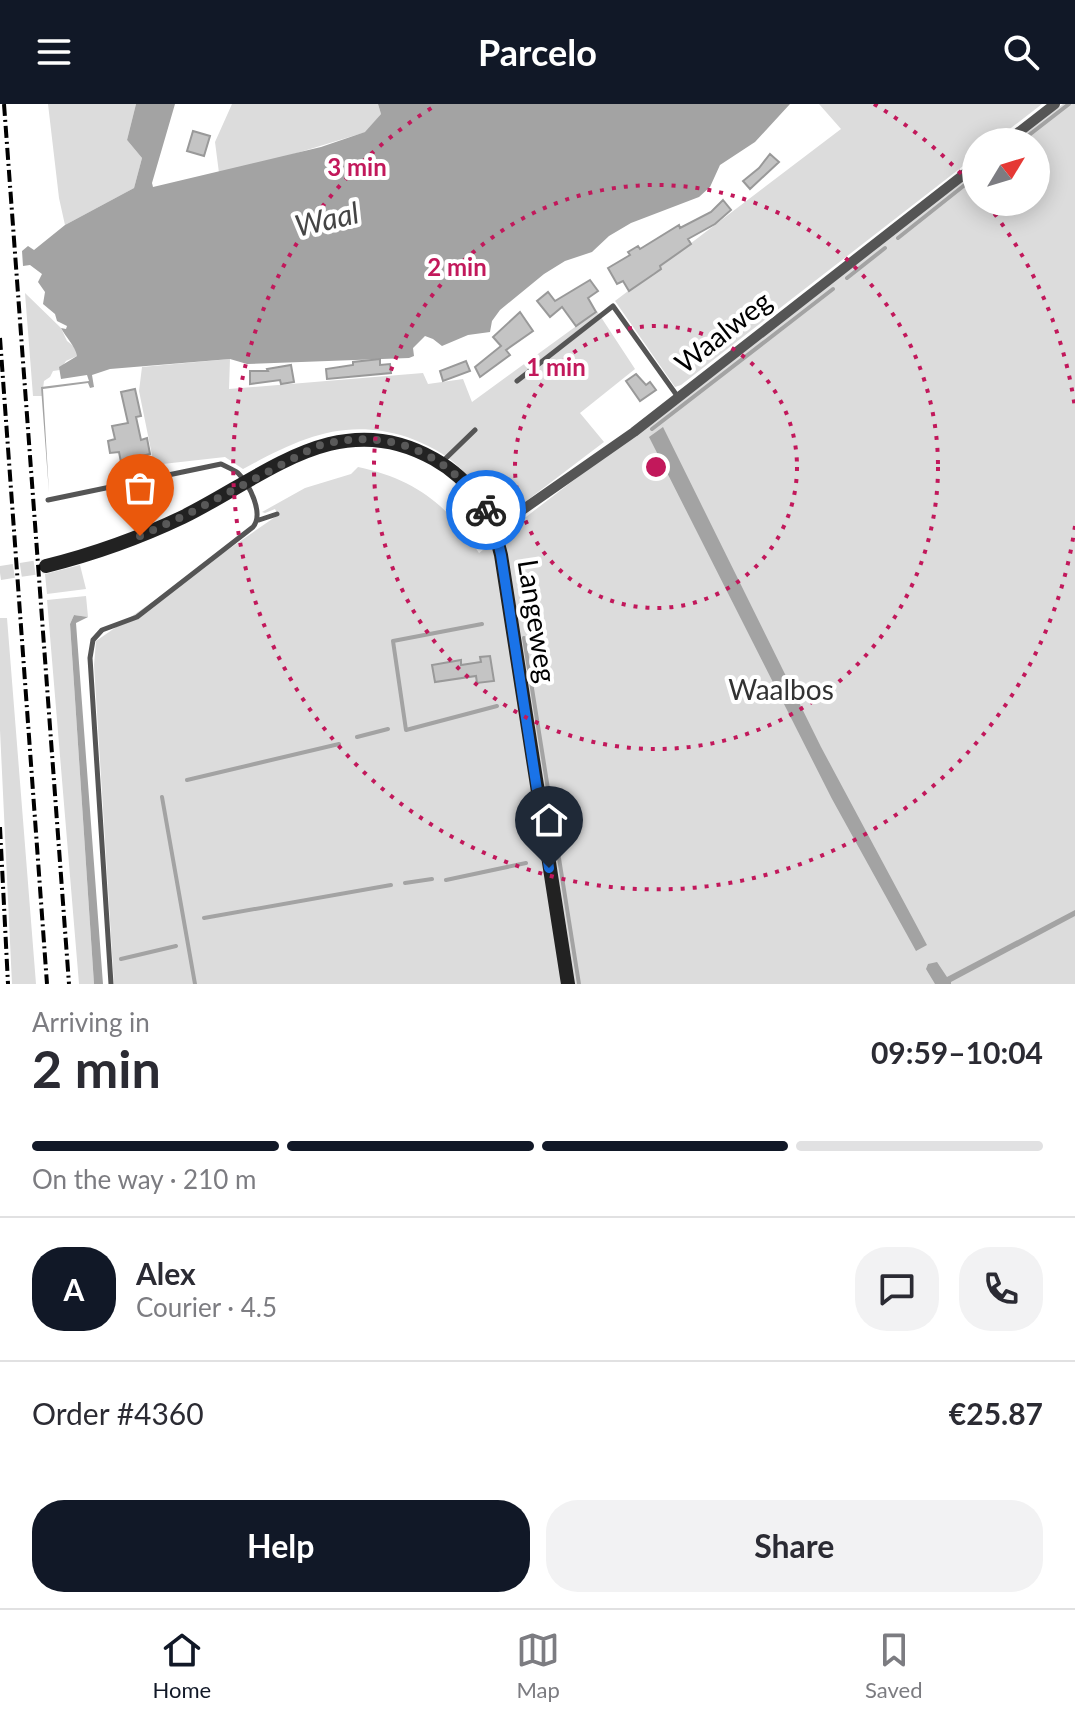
<!DOCTYPE html>
<html lang="en">
<head>
<meta charset="utf-8">
<style>
	:root { --surface:#fff; --page:#f2f2f3; --text:#2b2b33; --muted:#7c7c81; --line:#e1e1e2; --accent:#111827 }
	body { margin:0; font-family:Lato,sans-serif; background:var(--page); color:var(--text); height:100vh; display:flex; flex-direction:column; font-size:30px; white-space:nowrap }
	* { box-sizing:border-box; margin:0 }
	p { font-size:26px; color:var(--muted) }
	.icon { flex:none; width:44px; height:44px; fill:none; stroke:currentColor; stroke-width:2; stroke-linecap:round; stroke-linejoin:round }
	.map { position:relative; height:880px; overflow:hidden }
	.details { display:flex; flex-direction:column; background:var(--surface); flex:1 }
	.details>* { flex:none }
	.needle { width:52px; rotate:52deg }
	.tools { position:absolute; left:962px; top:24px; display:grid; gap:16px }
	.tools a { display:grid; place-items:center; width:88px; height:88px; border-radius:50%; background:var(--surface); box-shadow:0 4px 20px #0003; font-size:40px }
	.pin { position:absolute; display:grid; place-items:center; width:68px; height:68px; color:#fff; margin:-82px -34px; border-radius:50% 50% 50% 0; rotate:-45deg; box-shadow:0 0 8px #0007 }
	.pin .icon { rotate:45deg }
	.courier { position:absolute; display:grid; place-items:center; width:80px; height:80px; margin:-40px; border:6px solid #1a73e8; border-radius:50%; background:#fff; color:#222; box-shadow:0 2px 10px #0007 }
	.head em { font-style:normal; font-weight:700 }
	.head div { display:flex; flex-direction:column-reverse }
	.head { display:flex; align-items:center; justify-content:space-between; height:136px; padding:0 32px }
	h1 { font-size:52px; font-weight:700; line-height:60px }
	.bar { display:grid; grid-template-columns:repeat(4,1fr); gap:12px 8px; align-content:center; height:96px; padding:0 32px }
	.bar i { height:10px; border-radius:6px; background:var(--line) }
	.bar .current { background:var(--accent) }
	.bar p { grid-column:span 4 }
	.line { display:flex; align-items:center; gap:20px; padding:0 32px; border-top:2px solid var(--line) }
	.line div { flex:1 }
	.round { display:grid; place-items:center; flex:none; width:84px; height:84px; border-radius:32px; background:var(--page) }
	.cta { display:flex; gap:16px; margin-top:auto; padding:16px 32px }
	.cta a { flex:1; height:92px; border-radius:32px; background:var(--accent); color:#fff; font-size:32px; font-weight:700; line-height:92px; text-align:center }
	.cta a+a { background:var(--page); color:var(--text) }
	header { display:flex; justify-content:space-between; align-items:center; height:104px; padding:0 32px; background:var(--accent); color:#fff; font-size:36px; font-weight:700 }
	.tab-bar { display:flex; justify-content:space-around; align-items:center; height:112px; border-top:2px solid var(--line); background:var(--surface); font-size:22px; color:var(--muted) }
	.tab-bar a { display:grid; justify-items:center; gap:4px }
	.tab-bar .current { color:var(--accent) }
	.map>svg:first-child { display:block }
	.green { fill:#dcdcdc }
	.water { fill:#a3a3a3 }
	.lines { fill:none; stroke-linecap:round; stroke-linejoin:round }
	.stream { stroke:#a3a3a3; stroke-width:4 }
	.building { fill:#c4c4c4; stroke:#999; stroke-width:2 }
	.secondary-tunnel { stroke:#d9d9d9; stroke-width:14; stroke-dasharray:14 7; stroke-linecap:butt }
	.lane { stroke:#555; stroke-width:5 }
	.street { stroke:#555; stroke-width:10 }
	.secondary { stroke:#222; stroke-width:14 }
	.rail { stroke:#000; stroke-width:4; stroke-dasharray:12 4 2 4; stroke-linecap:butt }
	.done { stroke:#595959; stroke-width:8; stroke-dasharray:0 14.4 }
	.route { stroke:#1a73e8; stroke-width:10 }
	.ring { fill:none; stroke:#c2185b; stroke-width:4; stroke-dasharray:4 8 }
	.labels { text-anchor:middle; stroke-width:8; stroke-linejoin:round; paint-order:stroke }
	.street-label { font-size:28px; fill:#000; stroke:#fff }
	.park-label { font-size:28px; fill:#333; stroke:#fff }
	.water-label { font-size:30px; font-style:italic; fill:#444; stroke:#fff }
	.centre { fill:#c2185b; stroke:#fff; stroke-width:4 }
	.ring-label { font-size:24px; text-anchor:middle; font-weight:bold; fill:#c2185b; stroke:#fff; stroke-width:8; stroke-linejoin:round; paint-order:stroke }
</style>
</head>
<body>
<header><svg class="icon" aria-label="menu" viewBox="0 0 24 24"><path d="M4 6h16M4 12h16M4 18h16"/></svg>Parcelo<svg class="icon" aria-label="search" viewBox="0 0 24 24"><circle cx="10" cy="10" r="6"/><path d="M15 15l6 6"/></svg></header>
<div class="map">
<svg width="1075" height="880" viewBox="0 0 1075 880">
	<rect width="100%" height="100%" fill="#fff"/>
	<!-- green -->
	<path class="green" d="M48,0H136L127,36L142,54L134,84L65,121L59,94Z
		M232,0H378L381,10L366,28L274,56L219,69L215,38Z
		M819,0H1042L993,38H976V52L681,281L675,283L615,197L841,25Z
		M1063,0H1075V880H114L94,561L96,537L278,411L275,405L265,409L262,408L305,384L351,370L358,363C415,375 449,402 479,449L976,67V98H1036V38H1014Z
		M25,189L61,224L67,237L76,244L77,252L66,257L60,266L53,267L50,273L44,277L42,292H33Z
		M597,207L635,265L580,309L604,338L521,401L504,409L496,406C484,392 473,377 460,364C445,349 426,340 407,333C343,313 299,335 243,365L225,353L154,361L139,287L142,263L230,255L229,285L423,269L428,280L463,275L472,298Z
		M80,461L86,485L47,490L45,470Z
		M86,492L88,513L74,511L70,520L94,880H79L47,496Z
		M0,514H7L36,880H12L0,626Z"/>
	<!-- water -->
	<path class="water" d="M136,0H175L152,79L153,83L321,43L365,28L381,10L378,0H790L755,38L720,61L710,83L699,93L631,119L609,132L592,148L565,157L544,170L500,206L492,217L490,228L468,231L442,242L433,235L425,232L413,244L414,252L409,254L247,260L230,255L110,265L92,271L94,283L90,284L88,279L43,285L49,389L41,283L89,277L87,271L61,275L59,263L77,252C75,241 66,234 61,224L66,225L67,222L57,217L55,210L43,200L45,188L38,178L42,170L30,161L23,162L22,147L28,142L34,146L65,121L134,84L142,54L127,36Z
		M663,323L821,643L927,841L916,847L832,695L649,333Z
		M74,511L88,513L76,519L103,880H94L70,520Z
		M1075,806V812L951,878V880H935L926,865L928,860L937,858L947,873Z"/>
	<g class="lines">
		<!-- stream -->
		<path class="stream" d="M1020,38L1069,0
			M898,134L976,72
			M847,174L885,144
			M652,325L833,185
			M482,520L393,537L406,626L497,602
			M524,534L579,880
			M357,633L388,625
			M187,676L339,640
			M162,693L195,880
			M446,776L526,759
			M405,779L432,775
			M204,814L391,781
			M121,855L176,842"/>
	</g>
	<!-- building -->
	<path class="building" d="M193,27L210,32L204,52L187,47Z
		M770,50L779,58L750,85L743,77L759,64Z
		M723,96L731,106L715,120L688,135L691,140L660,162L661,165L654,170L629,187L623,177L617,180L608,164L630,151L628,148L638,142L640,145L679,121L680,124L711,108Z
		M590,176L598,187L588,194L596,208L576,222L562,203L550,213L537,197L548,188L555,197Z
		M520,208L533,227L506,246L510,251L480,273L475,263L501,242L493,233Z
		M380,255V261L390,260L391,269L327,275L326,265L353,261V258Z
		M466,257L470,267L443,277L440,267Z
		M291,261L294,278L281,280L280,276L250,280V267H268L267,265Z
		M636,270L646,281L650,278L656,286L640,297L626,277Z
		M135,285L141,312L136,313L141,336L147,334L150,350L137,353L138,360L122,363L119,348L110,349L108,337L115,335L112,322L128,319L121,288Z
		M490,552L494,577L477,579L476,572L435,578L432,561L461,556V561L481,558L480,553Z"/>
	<g class="lines">
		<!-- secondary-tunnel -->
		<path class="secondary-tunnel" d="M0,469L46,462"/>
		<!-- lane -->
		<path class="lane" d="M517,277L613,202L678,293
			M442,358L475,326
			M48,396L221,360C227,363 233,365 238,369C250,381 264,410 253,423L137,513L102,526L93,536L90,554L111,880
			M259,416L277,410"/>
		<!-- street -->
		<path class="street" d="M1006,38L1055,0
			M495,425L634,328L976,61"/>
		<!-- secondary -->
		<path class="secondary" d="M46,462C94,450 139,434 183,413C266,372 339,301 434,355C473,377 491,408 501,451L568,880"/>
		<!-- rail -->
		<path class="rail" d="M4,0L69,880
			M0,234L47,880
			M0,723L8,880"/>
	</g>
	<g class="lines">
		<!-- done -->
		<path class="done" d="M140,432L186,411L317,342C386,322 446,347 486,406"/>
		<!-- route -->
		<path class="route" d="M486,406L495,425L501,451L549,764"/>
	</g>
	<!-- distance rings -->
	<g class="ring">
		<circle cx="656" cy="363" r="141"/>
		<circle cx="656" cy="363" r="282"/>
		<path d="M1075 422A423 423 0 1 1 438 0M874 0A423 423 0 0 1 975 85M987 100A423 423 0 0 1 1075 304"/>
	</g>
	<g class="labels">
		<!-- street labels -->
		<g class="street-label">
			<text transform="translate(723 228) rotate(-38)" y="10">Waalweg</text>
			<text transform="translate(537 517) rotate(81)" y="10">Langeweg</text>
		</g>
		<!-- park labels -->
		<g class="park-label">
			<text x="781" y="596">Waalbos</text>
		</g>
		<!-- water labels -->
		<g class="water-label">
			<text transform="translate(327 116) rotate(-13)" y="10">Waal</text>
		</g>
	</g>
	<circle cx="656" cy="363" r="12" class="centre"/>
	<g class="ring-label">
		<text x="357" y="72">3 min</text>
		<text x="457" y="172">2 min</text>
		<text x="556" y="272">1 min</text>
	</g>
</svg>
<div class="tools">
<a><svg class="needle" viewBox="-14 -14 28 28"><path d="M0-13l5 13h-10z" fill="#e53935"/><path d="M0 13l5-13h-10z" fill="#7c7c81"/></svg></a>
</div>
<div class="pin" style="left:140px;top:432px;background:#ea580c"><svg class="icon" aria-label="bag" viewBox="0 0 24 24"><path d="M5 8h14l-1 12H6zM9 8a3 3 0 0 1 6 0"/></svg></div>
<div class="pin" style="left:549px;top:764px;background:#1f2937"><svg class="icon" aria-label="home" viewBox="0 0 24 24"><path d="M3 11l9-7 9 7M6 9v11h12V9"/></svg></div>
<div class="courier" style="left:486px;top:406px"><svg class="icon" aria-label="bike" viewBox="0 0 24 24"><circle cx="6" cy="16" r="4"/><circle cx="18" cy="16" r="4"/><path d="M6 16l4-8h5l3 8M10 8l3 8H6M13 5h3"/></svg></div>
</div>
<section class="details">
<div class="head"><div><h1>2 min</h1><p>Arriving in</p></div><em>09:59–10:04</em></div>
<div class="bar"><i class="current"></i><i class="current"></i><i class="current"></i><i></i><p>On the way · 210 m</p></div>
<div class="line" style="height:144px"><b class="round" style="background:var(--accent);color:#fff">A</b><div><b>Alex</b><p>Courier · 4.5</p></div><a class="round"><svg class="icon" aria-label="chat" viewBox="0 0 24 24"><path d="M4 5h16v11H9l-5 4z"/></svg></a><a class="round"><svg class="icon" aria-label="phone" viewBox="0 0 24 24"><path d="M5 4h4l2 5-3 2q2 4 5 5l2-3 5 2v4C11 20 4 13 5 4z"/></svg></a></div>
<div class="line" style="height:104px"><div>Order #4360</div><b>€25.87</b></div>
<div class="cta"><a>Help</a><a>Share</a></div>
</section>
<nav class="tab-bar">
<a class="current"><svg class="icon" aria-label="home" viewBox="0 0 24 24"><path d="M3 11l9-7 9 7M6 9v11h12V9"/></svg>Home</a>
<a><svg class="icon" aria-label="map" viewBox="0 0 24 24"><path d="M3 6l6-2 6 2 6-2v14l-6 2-6-2-6 2zM9 4v14M15 6v14"/></svg>Map</a>
<a><svg class="icon" aria-label="saved" viewBox="0 0 24 24"><path d="M7 4h10v16l-5-4-5 4z"/></svg>Saved</a>
</nav>
</body>
</html>
